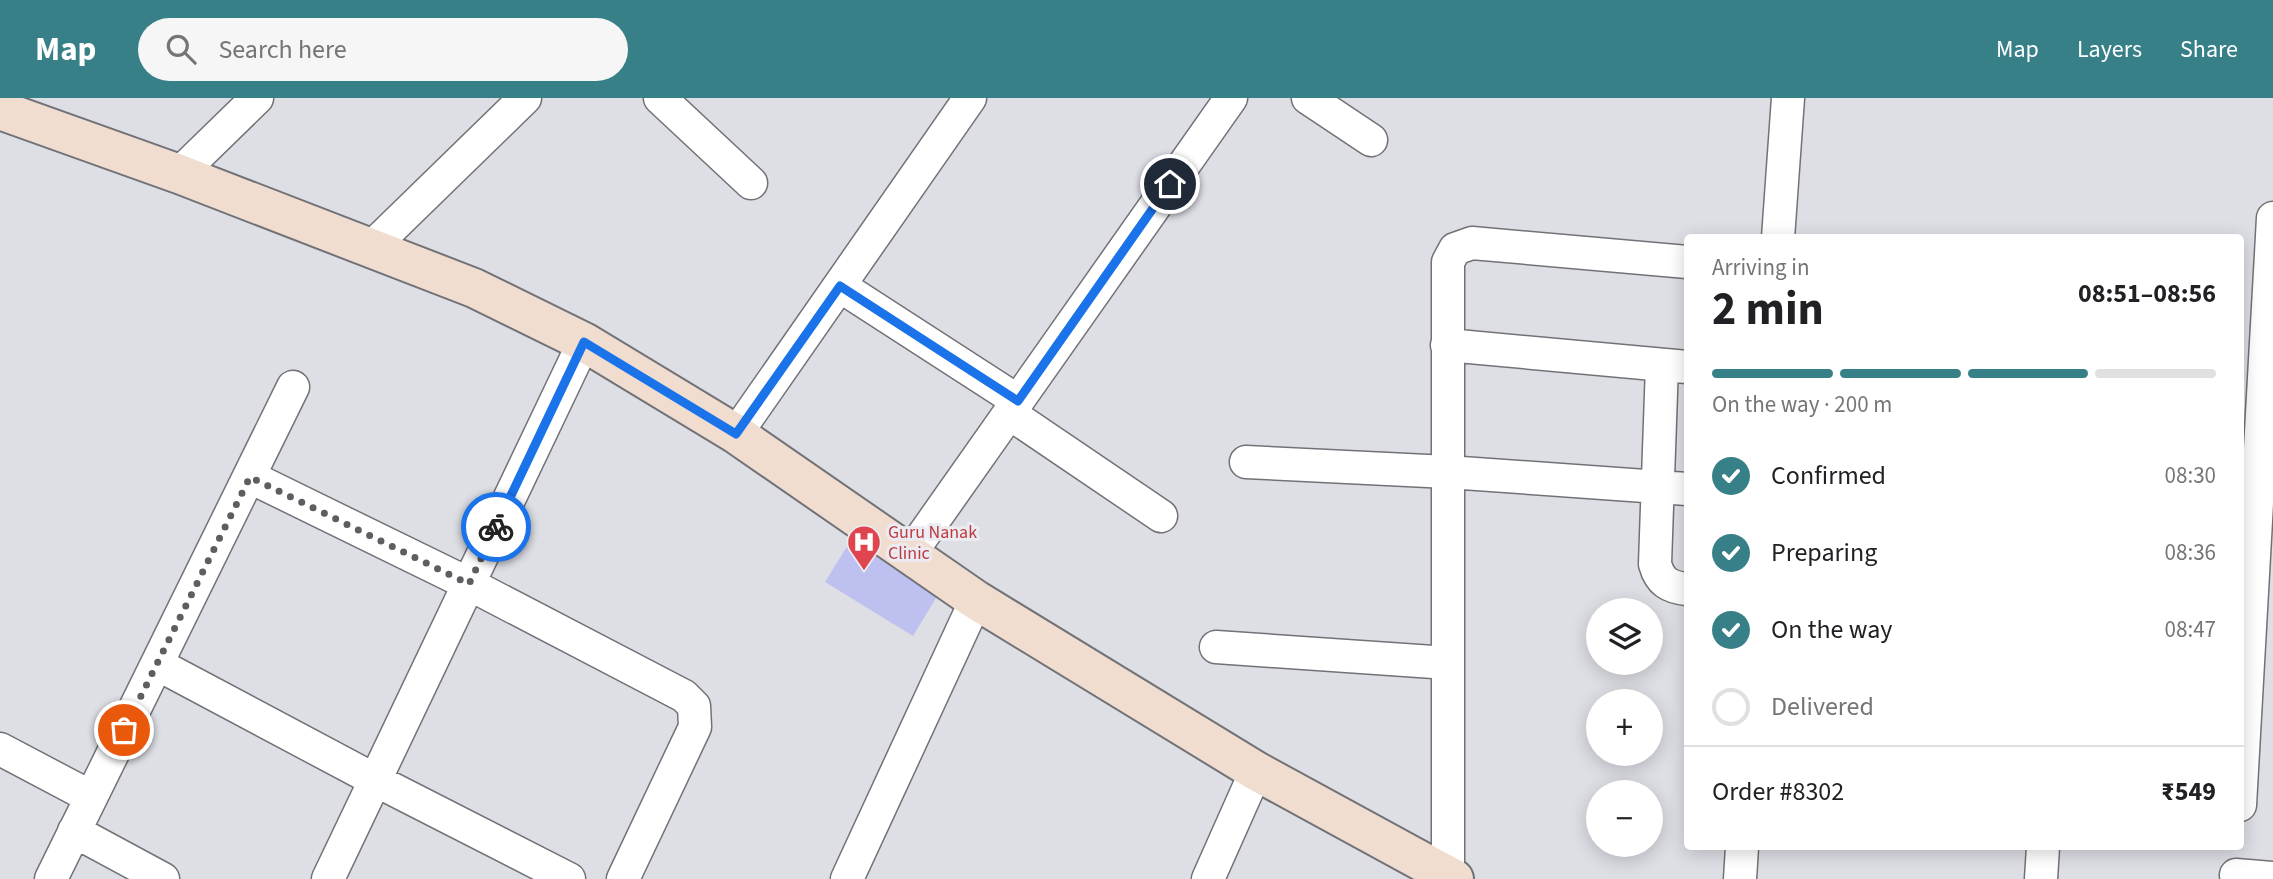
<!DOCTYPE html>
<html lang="en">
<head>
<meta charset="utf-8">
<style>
	:root { --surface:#fff; --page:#f6f6f6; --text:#202124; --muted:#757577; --line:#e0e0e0; --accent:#388088 }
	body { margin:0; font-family:"Source Sans 3",sans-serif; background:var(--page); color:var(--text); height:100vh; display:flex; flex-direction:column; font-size:26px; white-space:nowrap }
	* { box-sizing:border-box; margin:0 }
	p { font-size:23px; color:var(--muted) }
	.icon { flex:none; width:38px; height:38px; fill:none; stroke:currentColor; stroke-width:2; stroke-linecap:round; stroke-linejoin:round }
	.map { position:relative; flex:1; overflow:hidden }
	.details { position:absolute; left:1684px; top:136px; width:560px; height:616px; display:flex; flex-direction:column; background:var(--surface); border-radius:7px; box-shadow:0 4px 18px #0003 }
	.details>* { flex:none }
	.tools { position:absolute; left:1586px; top:500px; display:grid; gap:14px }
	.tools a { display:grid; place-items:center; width:77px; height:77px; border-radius:50%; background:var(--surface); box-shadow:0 4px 18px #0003; font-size:35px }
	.pin { position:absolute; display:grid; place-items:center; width:60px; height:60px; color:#fff; margin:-30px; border:4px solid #fff; border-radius:50%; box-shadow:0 2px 7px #0007 }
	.courier { position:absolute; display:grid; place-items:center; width:70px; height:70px; margin:-35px; border:5px solid #1a73e8; border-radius:50%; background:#fff; color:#222; box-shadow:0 2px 9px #0007 }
	.overview em { font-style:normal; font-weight:700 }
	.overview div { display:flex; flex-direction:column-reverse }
	.overview { display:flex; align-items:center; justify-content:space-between; height:119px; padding:0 28px }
	h1 { font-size:46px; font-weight:700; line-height:52px }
	.bar { display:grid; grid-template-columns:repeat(4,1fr); gap:10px 7px; align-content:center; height:84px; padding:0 28px }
	.bar i { height:9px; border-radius:5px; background:var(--line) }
	.bar .active { background:var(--accent) }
	.bar p { grid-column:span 4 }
	.line { display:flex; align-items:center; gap:18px; padding:0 28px; border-top:2px solid var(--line) }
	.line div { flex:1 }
	ol { padding:0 28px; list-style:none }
	li { display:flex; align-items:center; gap:21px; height:77px }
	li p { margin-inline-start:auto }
	li .icon { padding:7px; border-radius:50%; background:var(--accent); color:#fff; stroke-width:4 }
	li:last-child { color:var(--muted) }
	li i { width:38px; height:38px; border:4px solid var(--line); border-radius:50% }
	header { display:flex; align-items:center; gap:42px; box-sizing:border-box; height:98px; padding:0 35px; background:var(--accent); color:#fff }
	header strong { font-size:33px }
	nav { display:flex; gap:38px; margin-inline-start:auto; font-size:24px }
	.search { width:490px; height:63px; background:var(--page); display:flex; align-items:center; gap:18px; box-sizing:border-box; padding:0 24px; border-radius:38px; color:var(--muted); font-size:26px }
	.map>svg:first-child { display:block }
	.building { fill:#bec1f0 }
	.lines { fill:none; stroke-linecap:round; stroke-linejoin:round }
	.street-casing { stroke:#717277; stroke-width:35 }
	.secondary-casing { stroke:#717277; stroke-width:42 }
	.street { stroke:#fff; stroke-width:32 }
	.secondary { stroke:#f0ddd0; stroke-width:38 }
	.done { stroke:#5d5e61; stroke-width:7; stroke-dasharray:0 12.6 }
	.route { stroke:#1a73e8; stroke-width:9 }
	.labels { text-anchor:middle; stroke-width:6; stroke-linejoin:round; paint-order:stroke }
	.health-label { font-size:18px; fill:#be3a42; stroke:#ebecf2; text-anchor:start }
</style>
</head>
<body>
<header>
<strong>Map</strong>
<div class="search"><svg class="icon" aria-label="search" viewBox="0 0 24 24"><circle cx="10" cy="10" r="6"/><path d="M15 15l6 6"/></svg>Search here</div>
<nav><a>Map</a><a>Layers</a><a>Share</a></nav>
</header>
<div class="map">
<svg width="2273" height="781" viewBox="0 0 2273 781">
	<rect width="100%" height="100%" fill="#dedfe5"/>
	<!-- building -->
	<path class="building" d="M851,442L939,495L913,538L825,484Z"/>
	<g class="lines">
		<!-- street casing -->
		<g class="street-casing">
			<path id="street" d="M660,0L751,85
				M1308,0L1371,42
				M179,76L257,0
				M1778,140L1788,0
				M372,149L525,0
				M840,188L1018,303
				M1447,247L1687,269
				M1662,267L1655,466C1660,484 1669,489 1687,491
				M1009,315L1161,418
				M736,336L970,0
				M1246,364L1448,374L1687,391
				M250,379L469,486L684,598L694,608L695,629L623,781
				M910,456L1231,0
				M1216,549L1448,565
				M157,566L375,682L569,781
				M0,651L91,699
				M2240,707L2273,120
				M74,733L163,781
				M1448,777V164L1455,151L1472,145L1687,164
				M2236,777L2273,780
				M51,781L293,289
				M328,781L584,244
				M847,781L976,502
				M1208,781L1256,673
				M1740,781L1742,749
				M2041,781L2043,749"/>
		</g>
		<!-- secondary casing -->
		<g class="secondary-casing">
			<path id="secondary" d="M0,12L179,76L474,190L584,244L736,336L976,502L1256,673L1454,781"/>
		</g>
		<!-- street -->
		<use href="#street" class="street"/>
		<!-- secondary -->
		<use href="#secondary" class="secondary"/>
	</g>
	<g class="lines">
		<!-- done -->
		<path class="done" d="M124,632L250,379L469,486L496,429"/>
		<!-- route -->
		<path class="route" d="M496,429L584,244L736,336L840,188L1018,303L1170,86"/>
	</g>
	<!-- icons -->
	<defs>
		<g id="hospital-pin" transform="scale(1.75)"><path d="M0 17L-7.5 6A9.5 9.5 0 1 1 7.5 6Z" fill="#e0444e" stroke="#ebecf2"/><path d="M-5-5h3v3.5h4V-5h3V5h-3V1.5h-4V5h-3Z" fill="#fff"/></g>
	</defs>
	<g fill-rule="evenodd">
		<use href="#hospital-pin" x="864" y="444"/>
	</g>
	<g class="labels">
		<!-- health labels -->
		<g class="health-label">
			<text x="888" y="440">Guru Nanak<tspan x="888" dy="21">Clinic</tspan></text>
		</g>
	</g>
</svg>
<div class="tools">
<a><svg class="icon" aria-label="layers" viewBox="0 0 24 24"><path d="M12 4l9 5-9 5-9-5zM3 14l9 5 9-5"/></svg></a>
<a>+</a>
<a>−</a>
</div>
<div class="pin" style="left:124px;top:632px;background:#ea580c"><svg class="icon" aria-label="bag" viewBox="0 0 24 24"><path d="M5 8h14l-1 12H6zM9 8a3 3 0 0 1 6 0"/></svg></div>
<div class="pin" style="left:1170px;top:86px;background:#1f2937"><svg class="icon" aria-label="home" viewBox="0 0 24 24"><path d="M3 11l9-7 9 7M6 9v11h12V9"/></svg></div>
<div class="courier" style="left:496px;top:429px"><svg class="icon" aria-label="bike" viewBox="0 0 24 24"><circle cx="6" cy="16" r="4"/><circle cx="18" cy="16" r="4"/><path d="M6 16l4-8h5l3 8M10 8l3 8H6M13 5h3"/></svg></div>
<section class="details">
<div class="overview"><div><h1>2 min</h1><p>Arriving in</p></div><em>08:51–08:56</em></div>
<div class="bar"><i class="active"></i><i class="active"></i><i class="active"></i><i></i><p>On the way · 200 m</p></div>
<ol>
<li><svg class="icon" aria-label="check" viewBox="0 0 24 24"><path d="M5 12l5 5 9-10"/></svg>Confirmed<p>08:30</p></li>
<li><svg class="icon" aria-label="check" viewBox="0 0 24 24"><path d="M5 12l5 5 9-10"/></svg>Preparing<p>08:36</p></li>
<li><svg class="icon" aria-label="check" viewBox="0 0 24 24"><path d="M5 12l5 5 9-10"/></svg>On the way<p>08:47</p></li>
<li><i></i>Delivered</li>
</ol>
<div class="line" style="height:91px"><div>Order #8302</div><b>₹549</b></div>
</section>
</div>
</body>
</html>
